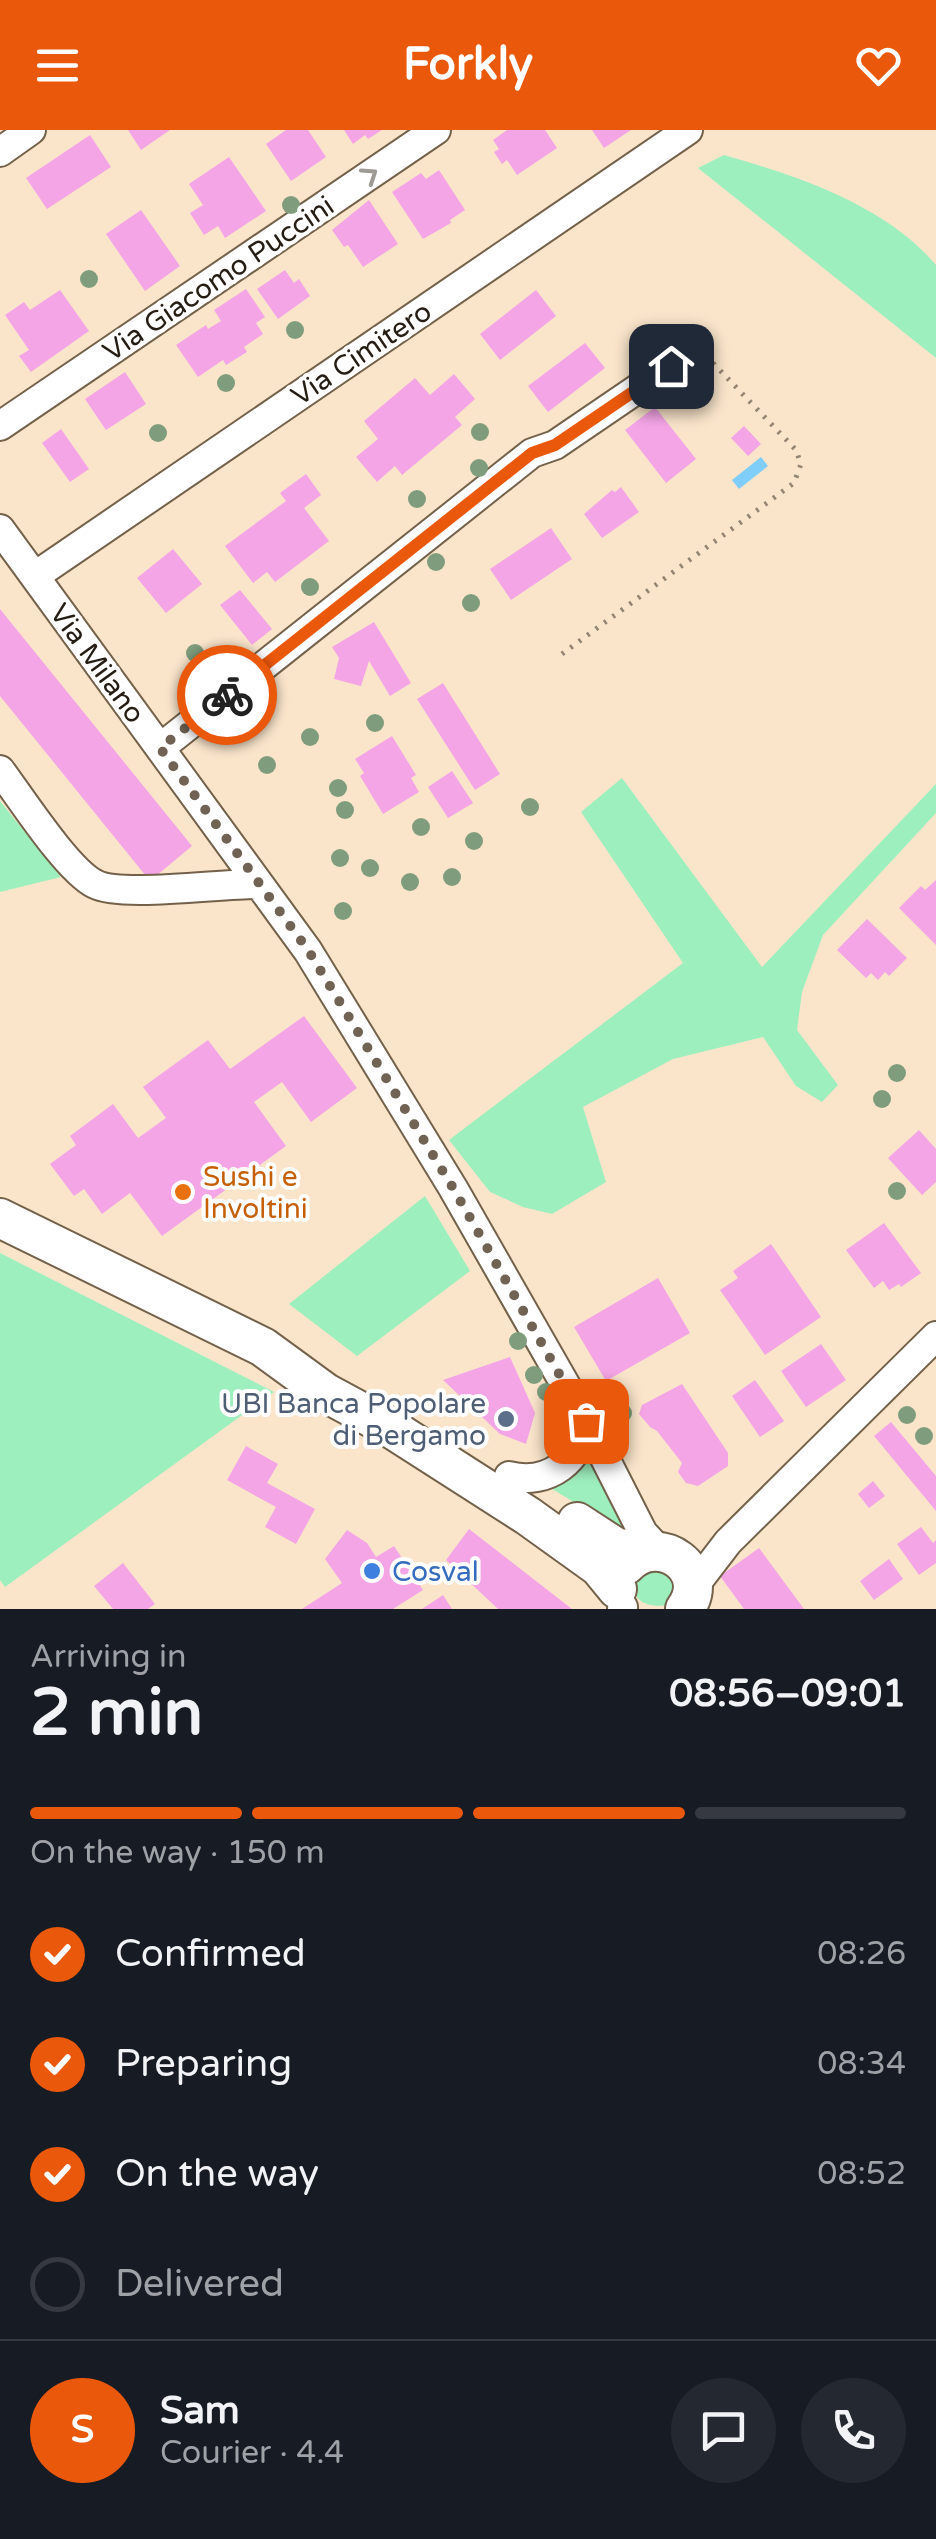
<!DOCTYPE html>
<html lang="en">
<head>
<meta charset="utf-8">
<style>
	:root { --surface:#171b24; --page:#242831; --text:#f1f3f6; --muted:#9ea1a6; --line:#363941; --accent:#ea580c }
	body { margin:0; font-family:"Varela Round",sans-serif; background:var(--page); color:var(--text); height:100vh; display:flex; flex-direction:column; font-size:38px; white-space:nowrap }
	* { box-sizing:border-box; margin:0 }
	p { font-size:32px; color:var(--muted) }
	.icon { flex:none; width:55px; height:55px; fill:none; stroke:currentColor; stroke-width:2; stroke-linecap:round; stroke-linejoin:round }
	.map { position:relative; height:1479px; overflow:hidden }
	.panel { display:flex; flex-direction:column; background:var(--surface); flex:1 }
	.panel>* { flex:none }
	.pin { position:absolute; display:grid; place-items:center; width:85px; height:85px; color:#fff; margin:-42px; border-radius:20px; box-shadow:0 5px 15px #0006 }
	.courier { position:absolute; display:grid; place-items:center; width:100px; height:100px; margin:-50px; border:8px solid #ea580c; border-radius:50%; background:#fff; color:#222; box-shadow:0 2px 12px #0007 }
	.headline em { font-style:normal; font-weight:800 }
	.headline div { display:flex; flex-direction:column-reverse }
	.headline { display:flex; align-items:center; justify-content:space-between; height:170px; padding:0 30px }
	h1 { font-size:65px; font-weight:800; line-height:75px }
	.bar { display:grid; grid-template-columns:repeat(4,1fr); gap:15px 10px; align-content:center; height:120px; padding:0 30px }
	.bar i { height:12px; border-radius:8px; background:var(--line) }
	.bar .selected { background:var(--accent) }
	.bar p { grid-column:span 4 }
	.line { display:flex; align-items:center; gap:25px; padding:0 30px; border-top:2px solid var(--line) }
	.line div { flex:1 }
	.round { display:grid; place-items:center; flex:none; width:105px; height:105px; border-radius:52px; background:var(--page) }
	ol { padding:0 30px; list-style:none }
	li { display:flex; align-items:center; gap:30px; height:110px }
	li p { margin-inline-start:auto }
	li .icon { padding:10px; border-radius:50%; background:var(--accent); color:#fff; stroke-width:4 }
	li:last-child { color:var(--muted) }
	li i { width:55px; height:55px; border:5px solid var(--line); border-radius:50% }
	header { display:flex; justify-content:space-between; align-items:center; height:130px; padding:0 30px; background:var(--accent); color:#fff; font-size:45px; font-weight:800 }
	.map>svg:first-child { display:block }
	.green { fill:#9eefbe }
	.water { fill:#7fcef9 }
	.building { fill:#f4a5e6 }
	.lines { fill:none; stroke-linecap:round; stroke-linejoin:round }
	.minor-casing { stroke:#73614a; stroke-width:32 }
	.major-casing { stroke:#73614a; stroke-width:42 }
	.path { stroke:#948573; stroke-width:5; stroke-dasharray:2.5 8; stroke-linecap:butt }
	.minor { stroke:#fff; stroke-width:28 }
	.major { stroke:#fff; stroke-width:38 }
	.tree { fill:#7f9d7d }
	.oneway { stroke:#9d9995 }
	.done { stroke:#706354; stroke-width:10; stroke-dasharray:0 18 }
	.route { stroke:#ea580c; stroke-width:12 }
	.food-dot { fill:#e8710a; stroke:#fff; stroke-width:4 }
	.service-dot { fill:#5c6f8a; stroke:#fff; stroke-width:4 }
	.shop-dot { fill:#3f7fe0; stroke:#fff; stroke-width:4 }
	.labels { text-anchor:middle; stroke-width:8; stroke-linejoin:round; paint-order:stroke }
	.street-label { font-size:28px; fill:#251d14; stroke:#fff }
	.food-label { font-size:28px; fill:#c56008; stroke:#fff; text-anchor:start }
	.service-label { font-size:28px; fill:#4e5e75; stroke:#fff; text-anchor:end }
	.shop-label { font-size:28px; fill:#366cbe; stroke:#fff; text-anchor:start }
</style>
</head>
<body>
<header><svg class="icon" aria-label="menu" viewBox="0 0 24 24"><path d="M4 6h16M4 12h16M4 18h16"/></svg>Forkly<svg class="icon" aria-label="heart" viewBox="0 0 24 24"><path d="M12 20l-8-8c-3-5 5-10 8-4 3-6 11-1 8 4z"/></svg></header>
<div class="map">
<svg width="936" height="1479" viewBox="0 0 936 1479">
	<rect width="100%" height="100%" fill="#fae5cb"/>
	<!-- green -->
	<path class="green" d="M724,25C798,46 885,75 936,135V228L698,38Z
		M622,648L762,837L936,654V683L823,805L802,862L797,900L838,955L822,972L796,956L763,907L673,929L583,977L606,1052L552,1084L523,1077L490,1062L449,1010L683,833L581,682Z
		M0,671L61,747L0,762Z
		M425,1066L470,1141L357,1226L289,1174Z
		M0,1123L274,1262L5,1457L0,1450Z
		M590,1319L630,1400L626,1404L549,1357Z
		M660,1435L678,1449L674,1474C651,1479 628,1474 636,1447Z"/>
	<!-- water -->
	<path class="water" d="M761,327L768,336L739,359L732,350Z"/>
	<!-- building -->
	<path class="building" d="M128,0H170L141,20Z
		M286,0H308L326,27L291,51L266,14Z
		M344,0H382L368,9L365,5L353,14Z
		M507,0H545L557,18L517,45L507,30L502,34L494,22L499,19L493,10Z
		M592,0H631L604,18Z
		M90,5L111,37L47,79L26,48Z
		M229,27L266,81L225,108L218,96L204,105L190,83L203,75L189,54Z
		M439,40L465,80L450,90L451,93L423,109L392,62L421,43L426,49Z
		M369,70L398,114L363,137L348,115L344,117L332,100Z
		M141,80L180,136L145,161L106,104Z
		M285,140L294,153L299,149L310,166L278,189L257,159Z
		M246,159L265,187L256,193L263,204L244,217L247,222L226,235L223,230L198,247L176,215L206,195L208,199L221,191L214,180Z
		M60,160L89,201L31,242L19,226L29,220L5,185L24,172L30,180Z
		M536,160L556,186L500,230L480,204Z
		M585,213L605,238L548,282L528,256Z
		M125,242L146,274L106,300L85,269Z
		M454,244L475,269L455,287L462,295L402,345L395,336L377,352L356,327L378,309L364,291L415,248L430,265Z
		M655,277L696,329L666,353L625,300Z
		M744,296L761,314L748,326L731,308Z
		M61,299L89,339L70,352L42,313Z
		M306,344L321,365L304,378L329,411L275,452L267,442L253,453L225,416L286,371L280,363Z
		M621,357L639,382L602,408L584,384L612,360L615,362Z
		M551,398L572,429L511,470L490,439Z
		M173,419L202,454L166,483L137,448Z
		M240,460L272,499L252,515L220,475Z
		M0,479L192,716L150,751L0,566Z
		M374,492L411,553L390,566L369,531L361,556L334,549L339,528L332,517Z
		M443,553L500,644L475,660L417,569Z
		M392,606L416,645L411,648L419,662L383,684L360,646L364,643L355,629Z
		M452,641L473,673L448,688L428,657Z
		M936,750V815L899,778L921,756L925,760Z
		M867,789L907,828L889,846L885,842L878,850L871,843L866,848L837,820Z
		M304,886L357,958L311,992L282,952L254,972L286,1016L162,1106L130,1063L102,1084L84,1059L74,1066L50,1034L76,1015L70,1006L113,974L138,1008L166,988L143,957L208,910L230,939Z
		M919,1000L936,1019V1052L922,1065L888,1028Z
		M884,1093L921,1143L901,1157L899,1154L889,1160L883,1151L874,1158L846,1120Z
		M771,1114L821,1187L765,1225L720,1160L738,1148L733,1141Z
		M658,1148L690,1203L606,1251L574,1197Z
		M821,1214L846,1250L806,1277L781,1241Z
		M510,1227L535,1283L526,1314L500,1304L443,1250Z
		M755,1250L784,1291L760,1307L732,1266Z
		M682,1254L728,1323V1336L698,1356L686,1353L678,1342L682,1333L657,1301L650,1297L639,1284L642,1275Z
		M891,1292L936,1346V1381L874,1306Z
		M246,1316L278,1334L267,1353L315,1379L296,1414L265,1397L276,1377L227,1350Z
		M873,1351L885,1366L869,1378L858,1364Z
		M921,1397L933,1413L936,1410V1433L919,1445L897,1414Z
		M469,1399L572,1479H498L446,1430Z
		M347,1400L367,1413L376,1427L394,1416L423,1460L393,1479H302L342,1453L325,1429Z
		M759,1418L804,1479H744L720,1446Z
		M889,1429L903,1449L874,1470L860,1451Z
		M123,1433L155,1474L148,1479H113L94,1456Z
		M443,1465L452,1479H422Z"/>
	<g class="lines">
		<!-- minor casing -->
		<g class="minor-casing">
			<path id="minor" d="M0,22L31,0
				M0,296L436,0
				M0,399L308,821L453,1058L586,1291L643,1403L659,1420
				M35,446L688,0
				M160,618L532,323L555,315L671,236
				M0,640C21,668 67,740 95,754C121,768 224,753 259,754
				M509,1346C548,1356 582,1330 586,1291
				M692,1459L728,1412L936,1206
				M622,1479L623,1477"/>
		</g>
		<!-- major casing -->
		<g class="major-casing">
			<path id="major" d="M0,1088L263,1217L326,1263L389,1297L528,1386L599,1437L617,1459
				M577,1392L617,1418L646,1421
				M626,1435C660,1400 713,1441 685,1479"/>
		</g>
		<!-- path -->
		<path class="path" d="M562,524L794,353L801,334L796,320L713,233L692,226"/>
		<!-- minor -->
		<use href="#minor" class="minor"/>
		<!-- major -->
		<use href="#major" class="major"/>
	</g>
	<!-- trees -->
	<g class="tree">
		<circle cx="291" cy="75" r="9"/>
		<circle cx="89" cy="149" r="9"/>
		<circle cx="295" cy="200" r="9"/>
		<circle cx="226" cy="253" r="9"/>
		<circle cx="480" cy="302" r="9"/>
		<circle cx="158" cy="303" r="9"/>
		<circle cx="479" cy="338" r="9"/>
		<circle cx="417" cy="369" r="9"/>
		<circle cx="436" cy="432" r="9"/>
		<circle cx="310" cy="457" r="9"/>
		<circle cx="471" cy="473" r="9"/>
		<circle cx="195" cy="523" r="9"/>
		<circle cx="375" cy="593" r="9"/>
		<circle cx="310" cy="607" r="9"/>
		<circle cx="267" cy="635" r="9"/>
		<circle cx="338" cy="658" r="9"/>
		<circle cx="530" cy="677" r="9"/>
		<circle cx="345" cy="680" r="9"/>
		<circle cx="421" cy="697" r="9"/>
		<circle cx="474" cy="711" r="9"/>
		<circle cx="340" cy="728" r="9"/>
		<circle cx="370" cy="738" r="9"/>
		<circle cx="452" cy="747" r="9"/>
		<circle cx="410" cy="752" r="9"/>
		<circle cx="343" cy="781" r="9"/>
		<circle cx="897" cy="943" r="9"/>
		<circle cx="882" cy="969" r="9"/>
		<circle cx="897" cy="1061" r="9"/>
		<circle cx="518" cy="1211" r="9"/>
		<circle cx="534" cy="1245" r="9"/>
		<circle cx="546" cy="1262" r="9"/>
		<circle cx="623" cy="1283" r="9"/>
		<circle cx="907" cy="1285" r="9"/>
		<circle cx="924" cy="1306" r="9"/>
	</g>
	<!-- one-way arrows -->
	<defs><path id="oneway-chevron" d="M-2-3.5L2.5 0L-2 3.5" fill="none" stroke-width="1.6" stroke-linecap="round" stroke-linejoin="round" transform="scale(2.5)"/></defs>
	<use class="oneway" href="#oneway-chevron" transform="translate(370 45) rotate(-34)"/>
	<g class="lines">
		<!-- done -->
		<path class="done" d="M227,565L160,618L308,820L453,1058L586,1291"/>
		<!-- route -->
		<path class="route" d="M227,565L532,323L555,315L671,236"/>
	</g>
	<!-- markers -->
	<circle class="food-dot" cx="183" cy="1062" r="10"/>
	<circle class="service-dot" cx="506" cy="1289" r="10"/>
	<circle class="shop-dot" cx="372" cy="1441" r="10"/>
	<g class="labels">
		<!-- street labels -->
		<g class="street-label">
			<text transform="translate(218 148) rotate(-34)" y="10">Via Giacomo Puccini</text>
			<text transform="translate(361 223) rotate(-34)" y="10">Via Cimitero</text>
			<text transform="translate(98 533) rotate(54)" y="10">Via Milano</text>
		</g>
		<!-- food labels -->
		<g class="food-label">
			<text x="203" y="1056">Sushi e<tspan x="203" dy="32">Involtini</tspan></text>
		</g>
		<!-- service labels -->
		<g class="service-label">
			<text x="486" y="1283">UBI Banca Popolare<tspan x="486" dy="32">di Bergamo</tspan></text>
		</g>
		<!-- shop labels -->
		<g class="shop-label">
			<text x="392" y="1451">Cosval</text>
		</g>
	</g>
</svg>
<div class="pin" style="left:586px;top:1291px;background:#ea580c"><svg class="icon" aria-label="bag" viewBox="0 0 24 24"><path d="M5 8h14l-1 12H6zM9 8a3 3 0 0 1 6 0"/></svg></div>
<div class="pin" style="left:671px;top:236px;background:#1f2937"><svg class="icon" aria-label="home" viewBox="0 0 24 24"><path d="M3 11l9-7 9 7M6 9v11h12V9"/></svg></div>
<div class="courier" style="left:227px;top:565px"><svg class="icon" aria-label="bike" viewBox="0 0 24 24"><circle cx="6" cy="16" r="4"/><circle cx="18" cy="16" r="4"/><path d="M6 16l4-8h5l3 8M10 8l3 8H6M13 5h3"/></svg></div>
</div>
<section class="panel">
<div class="headline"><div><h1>2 min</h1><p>Arriving in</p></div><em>08:56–09:01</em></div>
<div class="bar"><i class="selected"></i><i class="selected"></i><i class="selected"></i><i></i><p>On the way · 150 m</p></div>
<ol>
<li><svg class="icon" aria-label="check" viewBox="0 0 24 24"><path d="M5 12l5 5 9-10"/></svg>Confirmed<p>08:26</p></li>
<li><svg class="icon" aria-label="check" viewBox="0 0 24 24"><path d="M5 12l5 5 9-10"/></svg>Preparing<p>08:34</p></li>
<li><svg class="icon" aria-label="check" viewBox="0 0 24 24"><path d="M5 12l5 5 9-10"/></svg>On the way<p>08:52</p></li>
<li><i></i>Delivered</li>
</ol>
<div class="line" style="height:180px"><b class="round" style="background:var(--accent);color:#fff">S</b><div><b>Sam</b><p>Courier · 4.4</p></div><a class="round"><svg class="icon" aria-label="chat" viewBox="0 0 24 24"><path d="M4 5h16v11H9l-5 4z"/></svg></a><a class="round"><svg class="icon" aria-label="phone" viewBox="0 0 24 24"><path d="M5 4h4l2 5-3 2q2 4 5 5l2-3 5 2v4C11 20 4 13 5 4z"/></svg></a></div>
</section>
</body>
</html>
